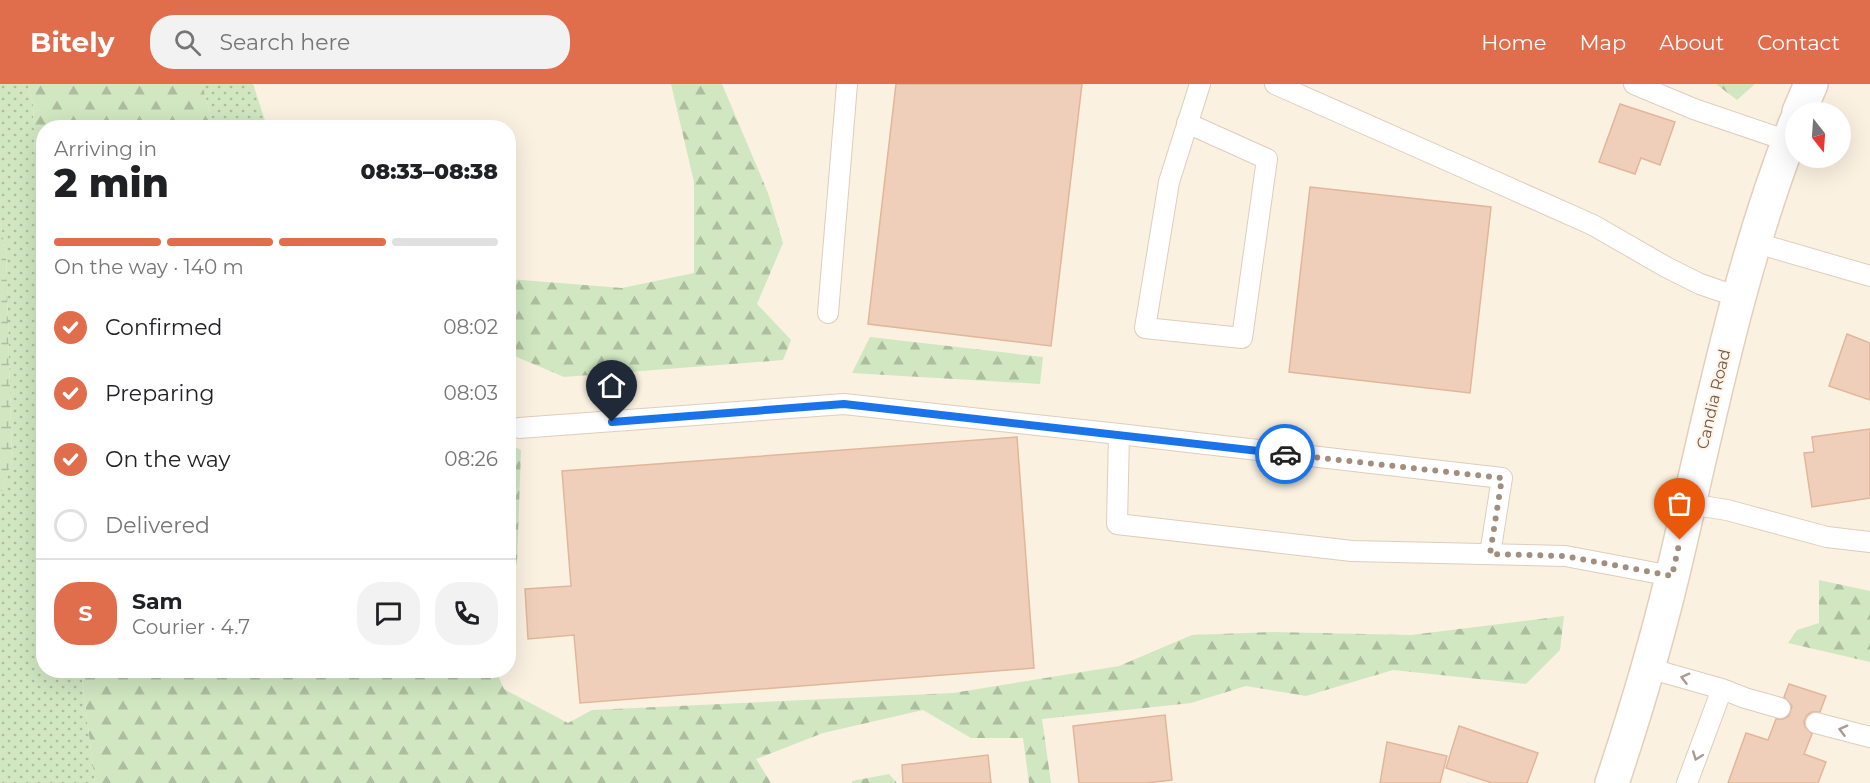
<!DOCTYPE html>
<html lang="en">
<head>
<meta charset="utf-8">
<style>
	:root { --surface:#fff; --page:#f2f2f2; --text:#202124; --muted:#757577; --line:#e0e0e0; --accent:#e06d4b }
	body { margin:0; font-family:Montserrat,sans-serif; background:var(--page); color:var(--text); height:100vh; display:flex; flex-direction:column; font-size:22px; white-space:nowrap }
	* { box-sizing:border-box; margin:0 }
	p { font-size:20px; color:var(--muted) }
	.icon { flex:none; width:33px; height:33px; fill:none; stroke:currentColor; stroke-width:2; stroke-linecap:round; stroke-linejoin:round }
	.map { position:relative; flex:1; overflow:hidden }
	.sheet { position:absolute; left:36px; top:36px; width:480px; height:558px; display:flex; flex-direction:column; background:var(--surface); border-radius:24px; box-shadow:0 6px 24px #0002 }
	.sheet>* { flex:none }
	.needle { width:39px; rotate:163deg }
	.buttons { position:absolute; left:1785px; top:18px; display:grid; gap:12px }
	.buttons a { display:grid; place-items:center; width:66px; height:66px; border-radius:50%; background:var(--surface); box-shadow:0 6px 24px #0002; font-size:30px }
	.pin { position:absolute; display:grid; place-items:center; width:51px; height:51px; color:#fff; margin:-62px -26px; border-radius:50% 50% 50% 0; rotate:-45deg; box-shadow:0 0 6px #0007 }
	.pin .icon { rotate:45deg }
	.courier { position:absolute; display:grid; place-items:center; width:60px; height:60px; margin:-30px; border:4px solid #1a73e8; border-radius:50%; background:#fff; color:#222; box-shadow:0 2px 8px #0007 }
	.headline em { font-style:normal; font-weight:800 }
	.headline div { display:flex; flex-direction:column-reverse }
	.headline { display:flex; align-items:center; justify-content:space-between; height:102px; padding:0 18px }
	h1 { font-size:39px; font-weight:800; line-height:45px }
	.bar { display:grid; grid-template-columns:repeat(4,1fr); gap:9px 6px; align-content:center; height:72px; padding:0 18px }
	.bar i { height:8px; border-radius:4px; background:var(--line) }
	.bar .current { background:var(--accent) }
	.bar p { grid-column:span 4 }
	.line { display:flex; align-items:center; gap:15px; padding:0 18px; border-top:2px solid var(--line) }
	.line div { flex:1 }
	.round { display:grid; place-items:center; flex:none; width:63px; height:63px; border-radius:24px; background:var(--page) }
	ol { padding:0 18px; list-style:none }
	li { display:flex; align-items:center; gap:18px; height:66px }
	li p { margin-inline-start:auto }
	li .icon { padding:6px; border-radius:50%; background:var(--accent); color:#fff; stroke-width:4 }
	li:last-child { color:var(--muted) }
	li i { width:33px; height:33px; border:3px solid var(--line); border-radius:50% }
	header { display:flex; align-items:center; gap:36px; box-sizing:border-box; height:84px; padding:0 30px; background:var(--accent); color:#fff }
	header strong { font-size:28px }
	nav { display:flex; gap:33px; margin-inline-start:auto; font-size:21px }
	.search { width:420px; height:54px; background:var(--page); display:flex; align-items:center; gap:15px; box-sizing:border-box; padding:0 21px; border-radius:24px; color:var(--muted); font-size:22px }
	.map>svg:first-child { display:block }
	.grass { fill:url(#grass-dots) }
	.forest { fill:url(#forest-firs) }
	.wetland { fill:url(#wetland-marsh) }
	.building { fill:#efcfba; stroke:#e1b69b; stroke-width:1.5 }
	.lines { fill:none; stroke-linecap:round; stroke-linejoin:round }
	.service-casing { stroke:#decdbd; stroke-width:22 }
	.secondary-casing { stroke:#e3cfbc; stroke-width:36 }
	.service { stroke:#fff; stroke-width:20 }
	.secondary { stroke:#fff; stroke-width:33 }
	.oneway { stroke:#aa9b92 }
	.done { stroke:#a18e7e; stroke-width:6; stroke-dasharray:0 10.8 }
	.route { stroke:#1a73e8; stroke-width:8 }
	.labels { text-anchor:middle; stroke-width:4.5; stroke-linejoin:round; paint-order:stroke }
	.street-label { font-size:16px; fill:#715849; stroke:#fef5e7 }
</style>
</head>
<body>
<header>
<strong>Bitely</strong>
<div class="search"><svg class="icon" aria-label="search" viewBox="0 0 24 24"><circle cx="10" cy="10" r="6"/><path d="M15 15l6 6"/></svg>Search here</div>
<nav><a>Home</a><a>Map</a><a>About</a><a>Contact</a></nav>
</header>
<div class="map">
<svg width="1870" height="699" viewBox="0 0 1870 699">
	<defs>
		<pattern id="grass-dots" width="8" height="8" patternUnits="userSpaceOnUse" patternTransform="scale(1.5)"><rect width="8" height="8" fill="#d0e7c1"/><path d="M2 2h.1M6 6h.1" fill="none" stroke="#adbe9f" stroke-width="1.8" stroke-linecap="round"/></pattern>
		<pattern id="forest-firs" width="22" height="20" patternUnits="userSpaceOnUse" patternTransform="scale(1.5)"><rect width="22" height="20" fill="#d0e7c1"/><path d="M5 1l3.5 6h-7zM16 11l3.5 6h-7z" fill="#adbe9f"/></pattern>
		<pattern id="wetland-marsh" width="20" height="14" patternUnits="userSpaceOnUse" patternTransform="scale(1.5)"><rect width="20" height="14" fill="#d0e7c1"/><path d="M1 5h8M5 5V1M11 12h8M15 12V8" fill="none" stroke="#adbe9f"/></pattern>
	</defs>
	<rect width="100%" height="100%" fill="#fbf1e1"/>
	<!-- grass -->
	<path class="grass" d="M0,0H28L33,21L44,302V586L81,587L95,699H0V413L12,376L6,168L0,137Z
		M202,0H253L267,43H214Z"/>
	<!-- forest -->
	<path class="forest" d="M28,0H202L214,43L44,44L43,302L33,21Z
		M671,0H722L768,109L783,159L757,220L791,256L783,276L564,293L512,271H509V195L622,204L694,189V98Z
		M1716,0H1755L1737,16Z
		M870,253L1043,273L1040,300L852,289Z
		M509,360L521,366L517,480L509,491Z
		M1819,496L1870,507V578L1788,559L1797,546L1819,539Z
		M1564,532L1560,566L1526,600L1393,586L1306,612L1246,602L1191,619L1042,635L1051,699H1029L1023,654H971L923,626L823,649L756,675L771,699H95L81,587H496L504,605L568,639L592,626L953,609L1119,582L1192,551L1272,548L1411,551Z
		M889,690L897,699H852V697Z"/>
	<!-- wetland -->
	<path class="wetland" d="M0,137L6,168L12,376L0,413Z"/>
	<!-- building -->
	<path class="building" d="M896,0H1082L1051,262L868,240Z
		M1620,20L1675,38L1660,81L1641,74L1635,90L1599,78Z
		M1310,103L1491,123L1470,309L1289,288Z
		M1847,250L1870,259V316L1829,302Z
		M1870,345V414L1812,423L1804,369L1814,368L1812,353Z
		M1017,353L1034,584L580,619L574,551L528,555L525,505L571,502L562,387Z
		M1789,600L1826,612L1820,628H1812L1807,631L1804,637L1805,643L1812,650L1804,670L1826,678L1818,699H1728L1746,649L1768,656L1776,635H1783L1789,632L1792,622L1784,613Z
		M1165,631L1172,696L1146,699H1079L1073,642Z
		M1459,642L1538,669L1527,699H1492L1446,684Z
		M1387,658L1447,672L1440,699H1380Z
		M988,671L991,699H903L902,681Z"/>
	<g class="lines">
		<!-- service casing -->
		<g class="service-casing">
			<path id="service" d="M1275,0L1593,141L1666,183L1700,200L1738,213
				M1634,0L1694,25L1788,57
				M1187,39L1267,75L1242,254L1145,244L1169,98L1200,0
				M1753,158L1870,192
				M828,229L847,0
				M519,344L844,320L1119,350
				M1689,420L1727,426L1827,453L1870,458
				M1490,470L1502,394L1119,350L1117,440L1352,467L1565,472L1672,492
				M1648,584L1722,605L1745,614L1780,624
				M1816,639L1870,653
				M1687,699L1722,605"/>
		</g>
		<!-- secondary casing -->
		<g class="secondary-casing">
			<path id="secondary" d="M1799,28L1811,0
				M1612,699C1635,630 1656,560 1673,489C1709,338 1738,184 1796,38"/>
		</g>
		<!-- service -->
		<use href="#service" class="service"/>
		<!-- secondary -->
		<use href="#secondary" class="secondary"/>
	</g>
	<!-- one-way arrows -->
	<defs><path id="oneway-chevron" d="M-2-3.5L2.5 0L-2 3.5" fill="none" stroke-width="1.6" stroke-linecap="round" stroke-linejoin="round" transform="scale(1.5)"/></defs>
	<g class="oneway">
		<use href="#oneway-chevron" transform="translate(1685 594) rotate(-165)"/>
		<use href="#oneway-chevron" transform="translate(1843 646) rotate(-165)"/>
		<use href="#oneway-chevron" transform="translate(1697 672) rotate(110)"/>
	</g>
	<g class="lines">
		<!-- done -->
		<path class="done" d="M1285,370L1502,394L1490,470L1565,472L1672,492L1680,456"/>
		<!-- route -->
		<path class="route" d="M612,338L844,320L1285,370"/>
	</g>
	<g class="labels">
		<!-- street labels -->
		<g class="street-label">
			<text transform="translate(1713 315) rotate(-77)" y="6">Candia Road</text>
		</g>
	</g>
</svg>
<div class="buttons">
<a><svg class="needle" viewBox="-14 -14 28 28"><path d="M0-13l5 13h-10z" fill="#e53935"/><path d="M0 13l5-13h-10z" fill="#757577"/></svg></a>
</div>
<div class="pin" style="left:1680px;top:456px;background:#ea580c"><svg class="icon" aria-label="bag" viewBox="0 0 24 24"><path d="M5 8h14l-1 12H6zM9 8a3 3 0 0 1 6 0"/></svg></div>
<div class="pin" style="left:612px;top:338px;background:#1f2937"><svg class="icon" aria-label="home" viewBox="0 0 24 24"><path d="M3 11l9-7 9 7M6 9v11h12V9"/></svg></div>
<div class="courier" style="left:1285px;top:370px"><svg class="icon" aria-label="car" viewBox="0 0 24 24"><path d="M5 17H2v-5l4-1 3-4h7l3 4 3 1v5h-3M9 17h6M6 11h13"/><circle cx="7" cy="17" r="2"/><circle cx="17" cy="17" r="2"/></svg></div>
<section class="sheet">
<div class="headline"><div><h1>2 min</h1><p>Arriving in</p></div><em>08:33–08:38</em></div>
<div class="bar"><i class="current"></i><i class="current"></i><i class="current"></i><i></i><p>On the way · 140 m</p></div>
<ol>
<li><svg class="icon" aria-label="check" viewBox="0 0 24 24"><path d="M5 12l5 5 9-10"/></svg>Confirmed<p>08:02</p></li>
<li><svg class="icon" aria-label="check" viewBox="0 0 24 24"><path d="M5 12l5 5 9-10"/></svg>Preparing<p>08:03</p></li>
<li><svg class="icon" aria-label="check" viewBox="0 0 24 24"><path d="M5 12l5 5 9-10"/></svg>On the way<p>08:26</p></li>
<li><i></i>Delivered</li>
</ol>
<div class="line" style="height:108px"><b class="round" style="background:var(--accent);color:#fff">S</b><div><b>Sam</b><p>Courier · 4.7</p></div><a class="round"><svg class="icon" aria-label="chat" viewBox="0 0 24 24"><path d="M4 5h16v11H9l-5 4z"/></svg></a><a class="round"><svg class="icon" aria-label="phone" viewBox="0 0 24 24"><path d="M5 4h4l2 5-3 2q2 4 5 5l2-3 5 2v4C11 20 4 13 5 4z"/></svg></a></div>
</section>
</div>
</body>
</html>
